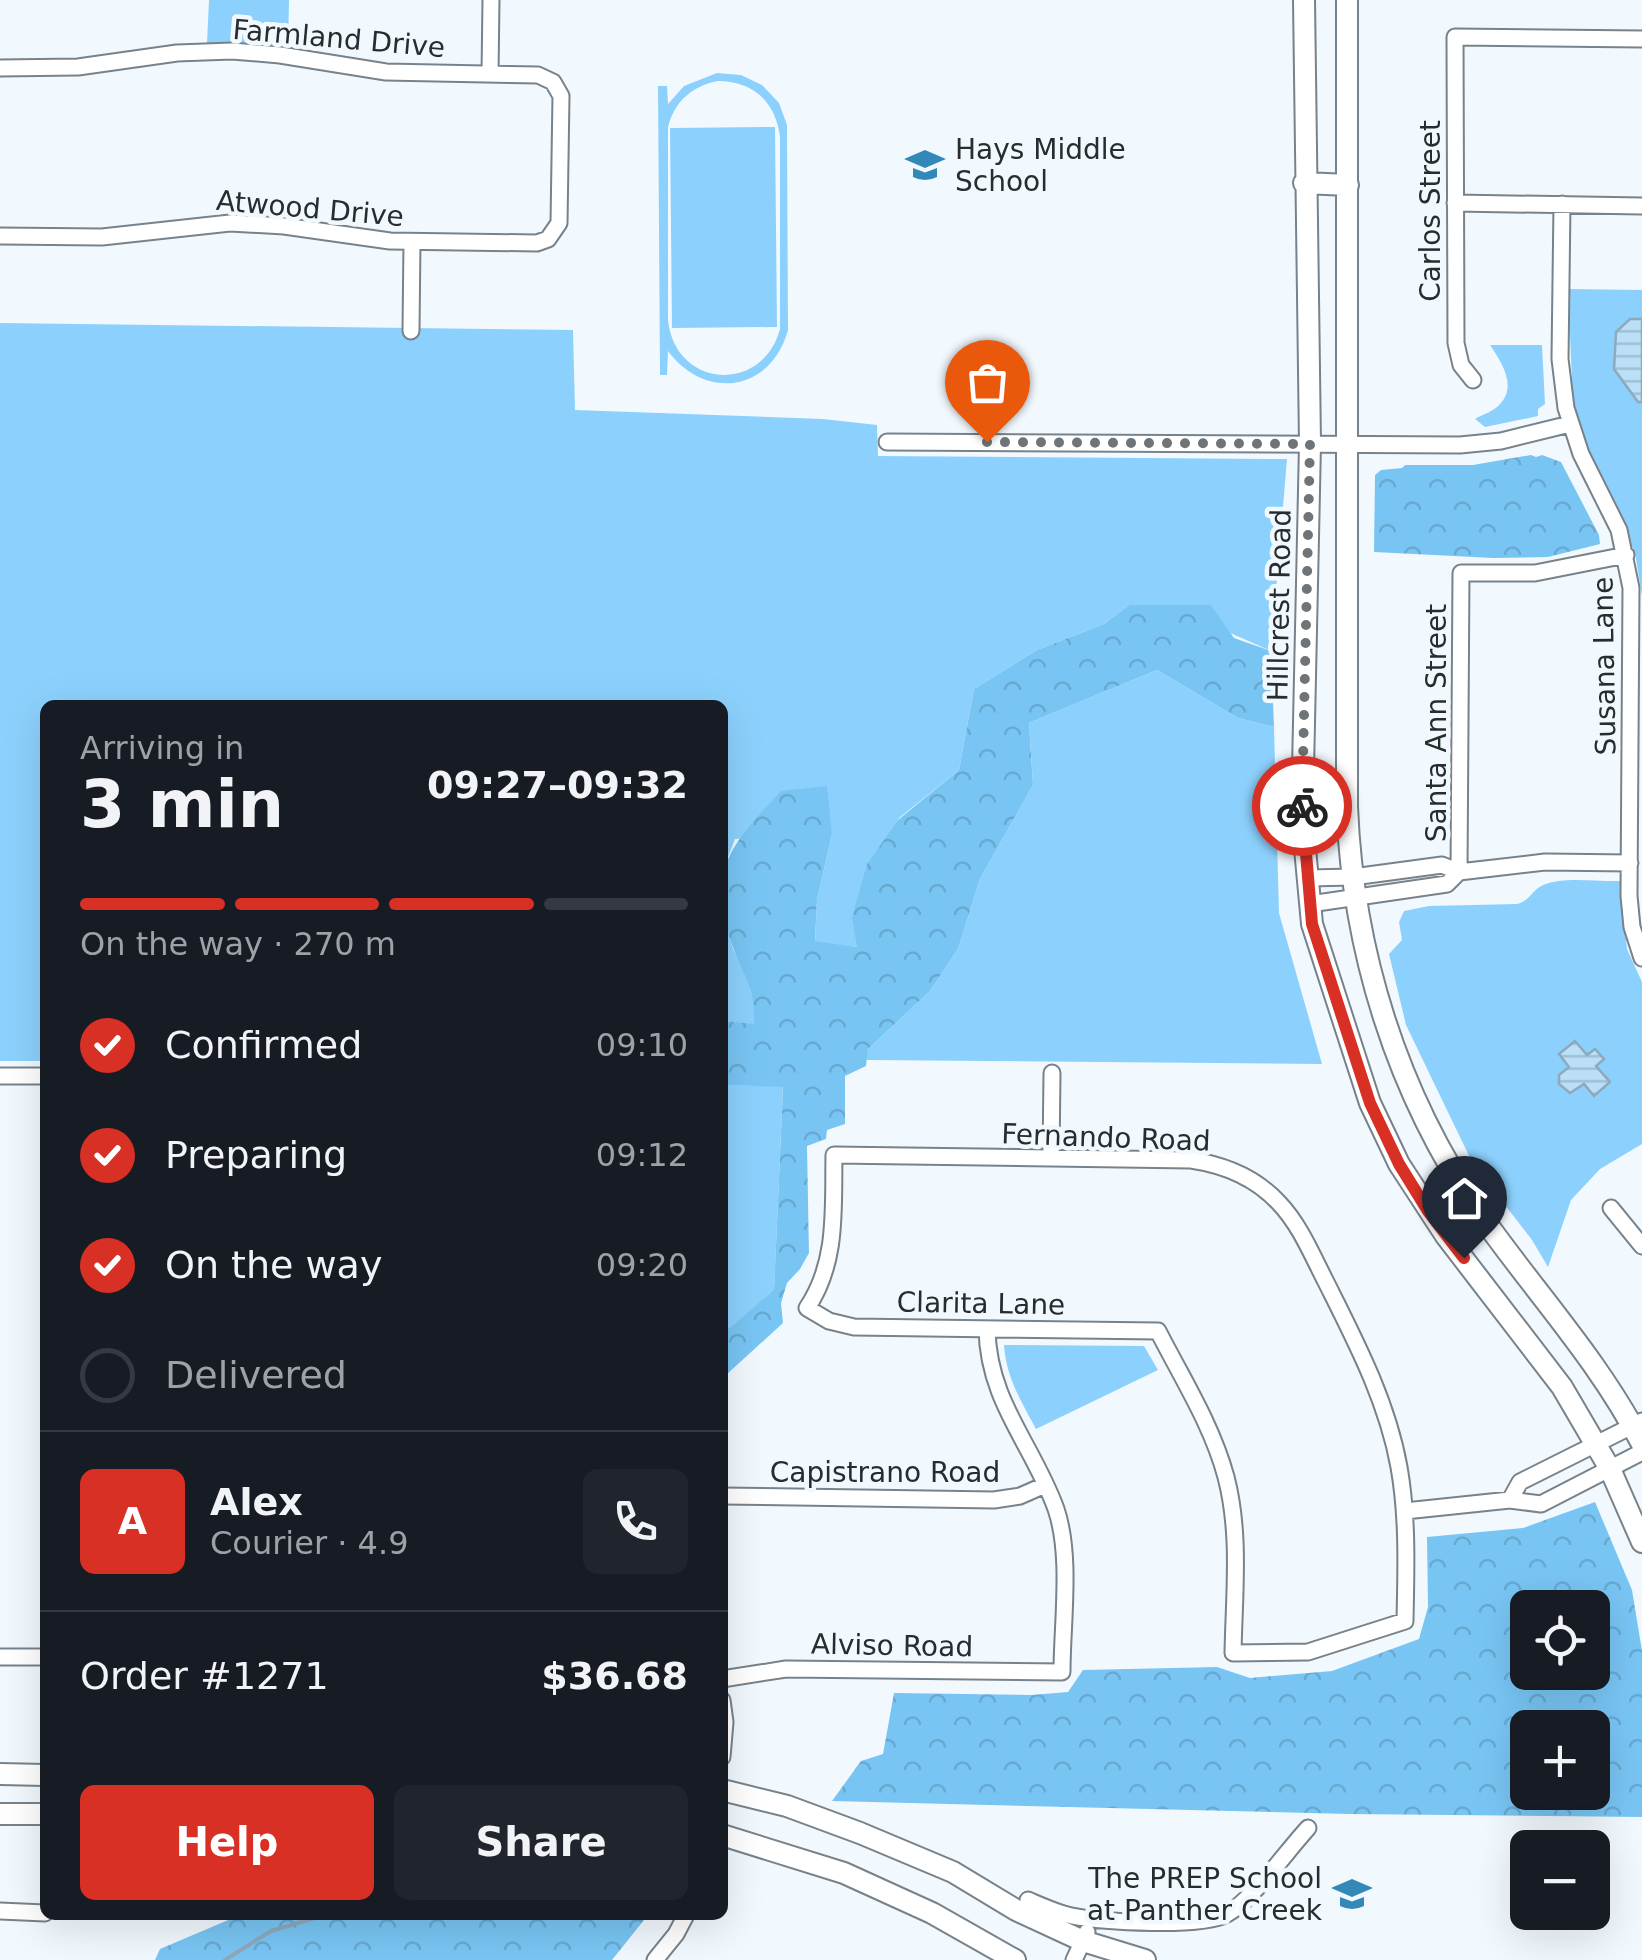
<!DOCTYPE html>
<html lang="en">
<head>
<meta charset="utf-8">
<style>
	:root { --surface:#171b24; --page:#20242c; --text:#f1f3f6; --muted:#9ea1a6; --line:#363941; --accent:#d93025 }
	body { margin:0; font-family:"DejaVu Sans",sans-serif; background:var(--page); color:var(--text); height:100vh; display:flex; flex-direction:column; font-size:38px; white-space:nowrap }
	* { box-sizing:border-box; margin:0 }
	p { font-size:32px; color:var(--muted) }
	.icon { flex:none; width:55px; height:55px; fill:none; stroke:currentColor; stroke-width:2; stroke-linecap:round; stroke-linejoin:round }
	.map { position:relative; flex:1; overflow:hidden }
	.side { position:absolute; left:40px; top:700px; width:688px; height:1220px; display:flex; flex-direction:column; background:var(--surface); border-radius:15px; box-shadow:0 10px 40px #0002 }
	.side>* { flex:none }
	.fabs { position:absolute; left:1510px; top:1590px; display:grid; gap:20px }
	.fabs a { display:grid; place-items:center; width:100px; height:100px; border-radius:15px; background:var(--surface); box-shadow:0 10px 40px #0002; font-size:50px }
	.pin { position:absolute; display:grid; place-items:center; width:85px; height:85px; color:#fff; margin:-102px -42px; border-radius:50% 50% 50% 0; rotate:-45deg; box-shadow:0 0 10px #0007 }
	.pin .icon { rotate:45deg }
	.courier { position:absolute; display:grid; place-items:center; width:100px; height:100px; margin:-50px; border:8px solid #d93025; border-radius:50%; background:#fff; color:#222; box-shadow:0 2px 12px #0007 }
	.headline em { font-style:normal; font-weight:800 }
	.headline div { display:flex; flex-direction:column-reverse }
	.headline { display:flex; align-items:center; justify-content:space-between; height:170px; padding:0 40px }
	h1 { font-size:65px; font-weight:800; line-height:75px }
	.bar { display:grid; grid-template-columns:repeat(4,1fr); gap:15px 10px; align-content:center; height:120px; padding:0 40px }
	.bar i { height:12px; border-radius:8px; background:var(--line) }
	.bar .active { background:var(--accent) }
	.bar p { grid-column:span 4 }
	.line { display:flex; align-items:center; gap:25px; padding:0 40px; border-top:2px solid var(--line) }
	.line div { flex:1 }
	.round { display:grid; place-items:center; flex:none; width:105px; height:105px; border-radius:15px; background:var(--page) }
	ol { padding:0 40px; list-style:none }
	li { display:flex; align-items:center; gap:30px; height:110px }
	li p { margin-inline-start:auto }
	li .icon { padding:10px; border-radius:50%; background:var(--accent); color:#fff; stroke-width:4 }
	li:last-child { color:var(--muted) }
	li i { width:55px; height:55px; border:5px solid var(--line); border-radius:50% }
	.primary-button { display:flex; gap:20px; margin-top:auto; padding:20px 40px }
	.primary-button a { flex:1; height:115px; border-radius:15px; background:var(--accent); color:#fff; font-size:40px; font-weight:800; line-height:115px; text-align:center }
	.primary-button a+a { background:var(--page); color:var(--text) }
	.map>svg:first-child { display:block }
	.green { fill:#8cd1fd; fill-rule:evenodd }
	.forest { fill:url(#forest-crowns); fill-rule:evenodd }
	.water { fill:url(#water-rules); stroke:#8ea9bb; stroke-width:2.5 }
	.lines { fill:none; stroke-linecap:round; stroke-linejoin:round }
	.stream { stroke:#8ea9bb; stroke-width:4 }
	.street-casing { stroke:#77828a; stroke-width:19 }
	.secondary-casing { stroke:#77828a; stroke-width:24 }
	.street { stroke:#fff; stroke-width:15 }
	.secondary { stroke:#fff; stroke-width:20 }
	.done { stroke:#6e7477; stroke-width:10; stroke-dasharray:0 18 }
	.route { stroke:#d93025; stroke-width:12 }
	.labels { text-anchor:middle; stroke-width:9; stroke-linejoin:round; paint-order:stroke }
	.street-label { font-size:28px; fill:#272c2f; stroke:#f2f9fe }
	.poi-label { font-size:28px; fill:#272c2f; stroke:#f2f9fe; text-anchor:start }
</style>
</head>
<body>
<div class="map">
<svg width="1642" height="1960" viewBox="0 0 1642 1960">
	<defs>
		<pattern id="forest-crowns" width="20" height="18" patternUnits="userSpaceOnUse" patternTransform="scale(2.5)"><rect width="20" height="18" fill="#78c5f4"/><path d="M2 6a3 3 0 1 1 6 0M12 15a3 3 0 1 1 6 0" fill="none" stroke="#68a9d2"/></pattern>
		<pattern id="water-rules" width="6" height="5" patternUnits="userSpaceOnUse" patternTransform="scale(2.5)"><rect width="6" height="5" fill="#badff7"/><path d="M0 2.5h6" fill="none" stroke="#a0c0d4"/></pattern>
	</defs>
	<rect width="100%" height="100%" fill="#f2f9fe"/>
	<!-- green -->
	<path class="green" d="M209,0H289L288,47L207,43Z
		M717,73L741,75L762,85L779,103L787,125L788,330C771,392 705,401 668,351L667,375H660L658,86H667L668,104L684,86ZM718,81C753,81 776,102 780,137V329C762,395 675,388 668,320V127C675,101 692,86 718,81Z
		M775,127L777,327L672,328L670,128Z
		M1568,289L1642,290V596L1635,553L1583,438L1573,405Z
		M0,323L573,330L575,410L823,419L877,425L878,456L1287,459L1271,651L1169,606L1129,605L1104,624L1037,650L974,689L959,770L899,818L857,947L815,942L817,900L832,834L735,839L723,870L722,705H45V1061H0Z
		M1490,345H1542L1545,404L1538,409V416L1485,427L1475,419C1481,415 1490,413 1497,407C1519,388 1502,363 1490,345Z
		M1157,670L1238,718L1274,727L1279,913L1322,1064L866,1060L868,1049L930,991L958,949L980,879L1033,785L1029,723Z
		M1620,881L1627,949L1642,982V1144L1600,1169L1571,1200L1548,1267L1532,1240L1472,1162L1406,1025L1389,954L1402,940L1399,922L1404,911L1429,906L1517,904C1530,901 1532,890 1543,885C1565,876 1597,882 1620,881Z
		M722,907L733,949L755,995L754,1025L723,1021Z
		M722,1085L783,1086L774,1291L731,1328L723,1330Z
		M1004,1345L1144,1346L1158,1370L1036,1429C1021,1401 1006,1377 1004,1345Z"/>
	<!-- forest -->
	<path class="forest" d="M1531,455L1536,457L1542,455L1561,462L1599,535L1600,544L1548,557L1493,558L1374,552L1375,475L1381,470L1402,468L1405,465H1473Z
		M1129,605H1211L1234,638L1271,651L1274,727L1238,718L1157,670L1029,723L1033,785L980,879L958,949L930,991L868,1049L866,1066L845,1076V1124L827,1130L826,1139L807,1146L809,1253L800,1269L787,1283L781,1303L783,1323L726,1375L723,1374V1330L731,1327L774,1290L783,1087L723,1085V1021L754,1024C755,985 747,984 734,950C704,871 730,846 781,791L827,786L832,834L817,900L815,941L857,947L852,917L867,864L899,819L959,770L974,689L1037,650L1104,624Z
		M1595,1502L1632,1590L1642,1651V1817L1349,1814L832,1801L861,1761L883,1754L894,1693L1031,1695L1068,1692L1083,1670L1217,1667L1250,1678L1332,1671L1419,1639L1428,1607L1427,1537L1523,1528ZM1528,1608H1592V1672H1528ZM1528,1728H1592V1792H1528Z
		M240,1915H648L612,1960H155L160,1949Z"/>
	<!-- water -->
	<path class="water" d="M1630,319H1642V402H1638L1614,369L1616,332Z
		M1575,1041L1587,1055L1595,1049L1604,1059L1596,1066L1610,1082L1594,1096L1584,1084L1570,1093L1559,1084V1075L1569,1067L1559,1054Z"/>
	<g class="lines">
		<!-- stream -->
		<path class="stream" d="M225,1960L271,1931L325,1915"/>
		<!-- street casing -->
		<g class="street-casing">
			<path id="street" d="M0,68L78,67L177,53L232,51L280,55L386,72L538,75L553,82L561,96L559,223L548,239L537,243L390,241L284,226L230,223L102,237L0,236
				M490,74L491,0
				M1455,203L1642,206
				M1562,204L1560,359L1566,408L1581,454L1619,530L1631,588L1629,896L1632,927L1642,958
				M411,331L412,242
				M1473,380L1461,365L1456,343L1455,37L1642,39
				M887,442L1460,445L1501,441L1570,424
				M1459,872L1461,573H1535L1626,555
				M1308,878L1353,877L1442,865L1459,872L1545,862L1630,863
				M1310,904L1447,884L1459,872
				M0,1076H45
				M834,1155L1191,1160C1225,1165 1256,1178 1279,1203C1300,1225 1312,1255 1326,1282C1356,1342 1387,1401 1399,1467C1408,1518 1406,1570 1405,1621L1308,1652L1233,1653C1234,1595 1241,1534 1226,1477C1212,1425 1182,1378 1158,1331L854,1327L829,1321L807,1308C838,1262 833,1209 834,1155Z
				M1051,1158L1052,1073
				M1611,1208L1642,1246
				M722,1496L994,1500L1020,1496L1045,1485
				M1510,1500L1520,1482L1642,1421
				M1405,1511L1510,1500L1541,1504L1642,1452
				M0,1657H45
				M722,1679L786,1669L1062,1672C1062,1623 1072,1556 1056,1509C1033,1445 988,1401 987,1329
				M722,1700L725,1722L722,1757
				M1028,1900C1042,1906 1057,1913 1072,1916C1102,1922 1202,1928 1227,1914C1253,1899 1286,1852 1308,1828
				M0,1911L45,1913
				M655,1960L676,1934L686,1915
				M1074,1960L1087,1932"/>
		</g>
		<!-- secondary casing -->
		<g class="secondary-casing">
			<path id="secondary" d="M1304,0L1310,444L1302,816L1312,924L1370,1103L1399,1164L1446,1236L1562,1387L1610,1469L1642,1542
				M1347,0V807C1353,952 1397,1093 1480,1214C1534,1291 1598,1359 1642,1444
				M1304,183L1348,185
				M0,1774L45,1775
				M722,1790L787,1806L860,1833L953,1872L1016,1910L1083,1941L1145,1960
				M0,1814H45
				M722,1835L844,1873L932,1913L1015,1960"/>
		</g>
		<!-- street -->
		<use href="#street" class="street"/>
		<!-- secondary -->
		<use href="#secondary" class="secondary"/>
	</g>
	<g class="lines">
		<!-- done -->
		<path class="done" d="M987,442L1310,444L1302,806"/>
		<!-- route -->
		<path class="route" d="M1302,806L1312,924L1370,1103L1399,1164L1428,1211L1464,1258"/>
	</g>
	<!-- icons -->
	<defs>
		<g id="school-bare" transform="scale(3)"><path d="M0-5L7-2L0 1L-7-2ZM-4 1L0 2.5L4 1V4Q0 6-4 4Z" fill="#3288b7" stroke="#f2f9fe" stroke-width="2.5" paint-order="stroke"/></g>
	</defs>
	<g fill-rule="evenodd">
		<use href="#school-bare" x="925" y="165"/>
		<use href="#school-bare" x="1352" y="1894"/>
	</g>
	<g class="labels">
		<!-- street labels -->
		<g class="street-label">
			<text transform="translate(339 38) rotate(5)" y="10">Farmland Drive</text>
			<text transform="translate(310 208) rotate(5)" y="10">Atwood Drive</text>
			<text transform="translate(1430 211) rotate(-90)" y="10">Carlos Street</text>
			<text transform="translate(1279 605) rotate(-89)" y="10">Hillcrest Road</text>
			<text transform="translate(1604 666) rotate(-91)" y="10">Susana Lane</text>
			<text transform="translate(1436 723) rotate(-90)" y="10">Santa Ann Street</text>
			<text transform="translate(1106 1137) rotate(2)" y="10">Fernando Road</text>
			<text transform="translate(981 1303) rotate(1)" y="10">Clarita Lane</text>
			<text x="885" y="1482">Capistrano Road</text>
			<text transform="translate(892 1645) rotate(1)" y="10">Alviso Road</text>
		</g>
		<!-- poi labels -->
		<g class="poi-label">
			<text x="955" y="159">Hays Middle<tspan x="955" dy="32">School</tspan></text>
			<text x="1322" y="1888" text-anchor="end">The PREP School<tspan x="1322" dy="32">at Panther Creek</tspan></text>
		</g>
	</g>
</svg>
<div class="fabs">
<a><svg class="icon" aria-label="locate" viewBox="0 0 24 24"><circle cx="12" cy="12" r="6"/><path d="M12 2v4M12 18v4M2 12h4M18 12h4"/></svg></a>
<a>+</a>
<a>−</a>
</div>
<div class="pin" style="left:987px;top:442px;background:#ea580c"><svg class="icon" aria-label="bag" viewBox="0 0 24 24"><path d="M5 8h14l-1 12H6zM9 8a3 3 0 0 1 6 0"/></svg></div>
<div class="pin" style="left:1464px;top:1258px;background:#1f2937"><svg class="icon" aria-label="home" viewBox="0 0 24 24"><path d="M3 11l9-7 9 7M6 9v11h12V9"/></svg></div>
<div class="courier" style="left:1302px;top:806px"><svg class="icon" aria-label="bike" viewBox="0 0 24 24"><circle cx="6" cy="16" r="4"/><circle cx="18" cy="16" r="4"/><path d="M6 16l4-8h5l3 8M10 8l3 8H6M13 5h3"/></svg></div>
<section class="side">
<div class="headline"><div><h1>3 min</h1><p>Arriving in</p></div><em>09:27–09:32</em></div>
<div class="bar"><i class="active"></i><i class="active"></i><i class="active"></i><i></i><p>On the way · 270 m</p></div>
<ol>
<li><svg class="icon" aria-label="check" viewBox="0 0 24 24"><path d="M5 12l5 5 9-10"/></svg>Confirmed<p>09:10</p></li>
<li><svg class="icon" aria-label="check" viewBox="0 0 24 24"><path d="M5 12l5 5 9-10"/></svg>Preparing<p>09:12</p></li>
<li><svg class="icon" aria-label="check" viewBox="0 0 24 24"><path d="M5 12l5 5 9-10"/></svg>On the way<p>09:20</p></li>
<li><i></i>Delivered</li>
</ol>
<div class="line" style="height:180px"><b class="round" style="background:var(--accent);color:#fff">A</b><div><b>Alex</b><p>Courier · 4.9</p></div><a class="round"><svg class="icon" aria-label="phone" viewBox="0 0 24 24"><path d="M5 4h4l2 5-3 2q2 4 5 5l2-3 5 2v4C11 20 4 13 5 4z"/></svg></a></div>
<div class="line" style="height:130px"><div>Order #1271</div><b>$36.68</b></div>
<div class="primary-button"><a>Help</a><a>Share</a></div>
</section>
</div>
</body>
</html>
